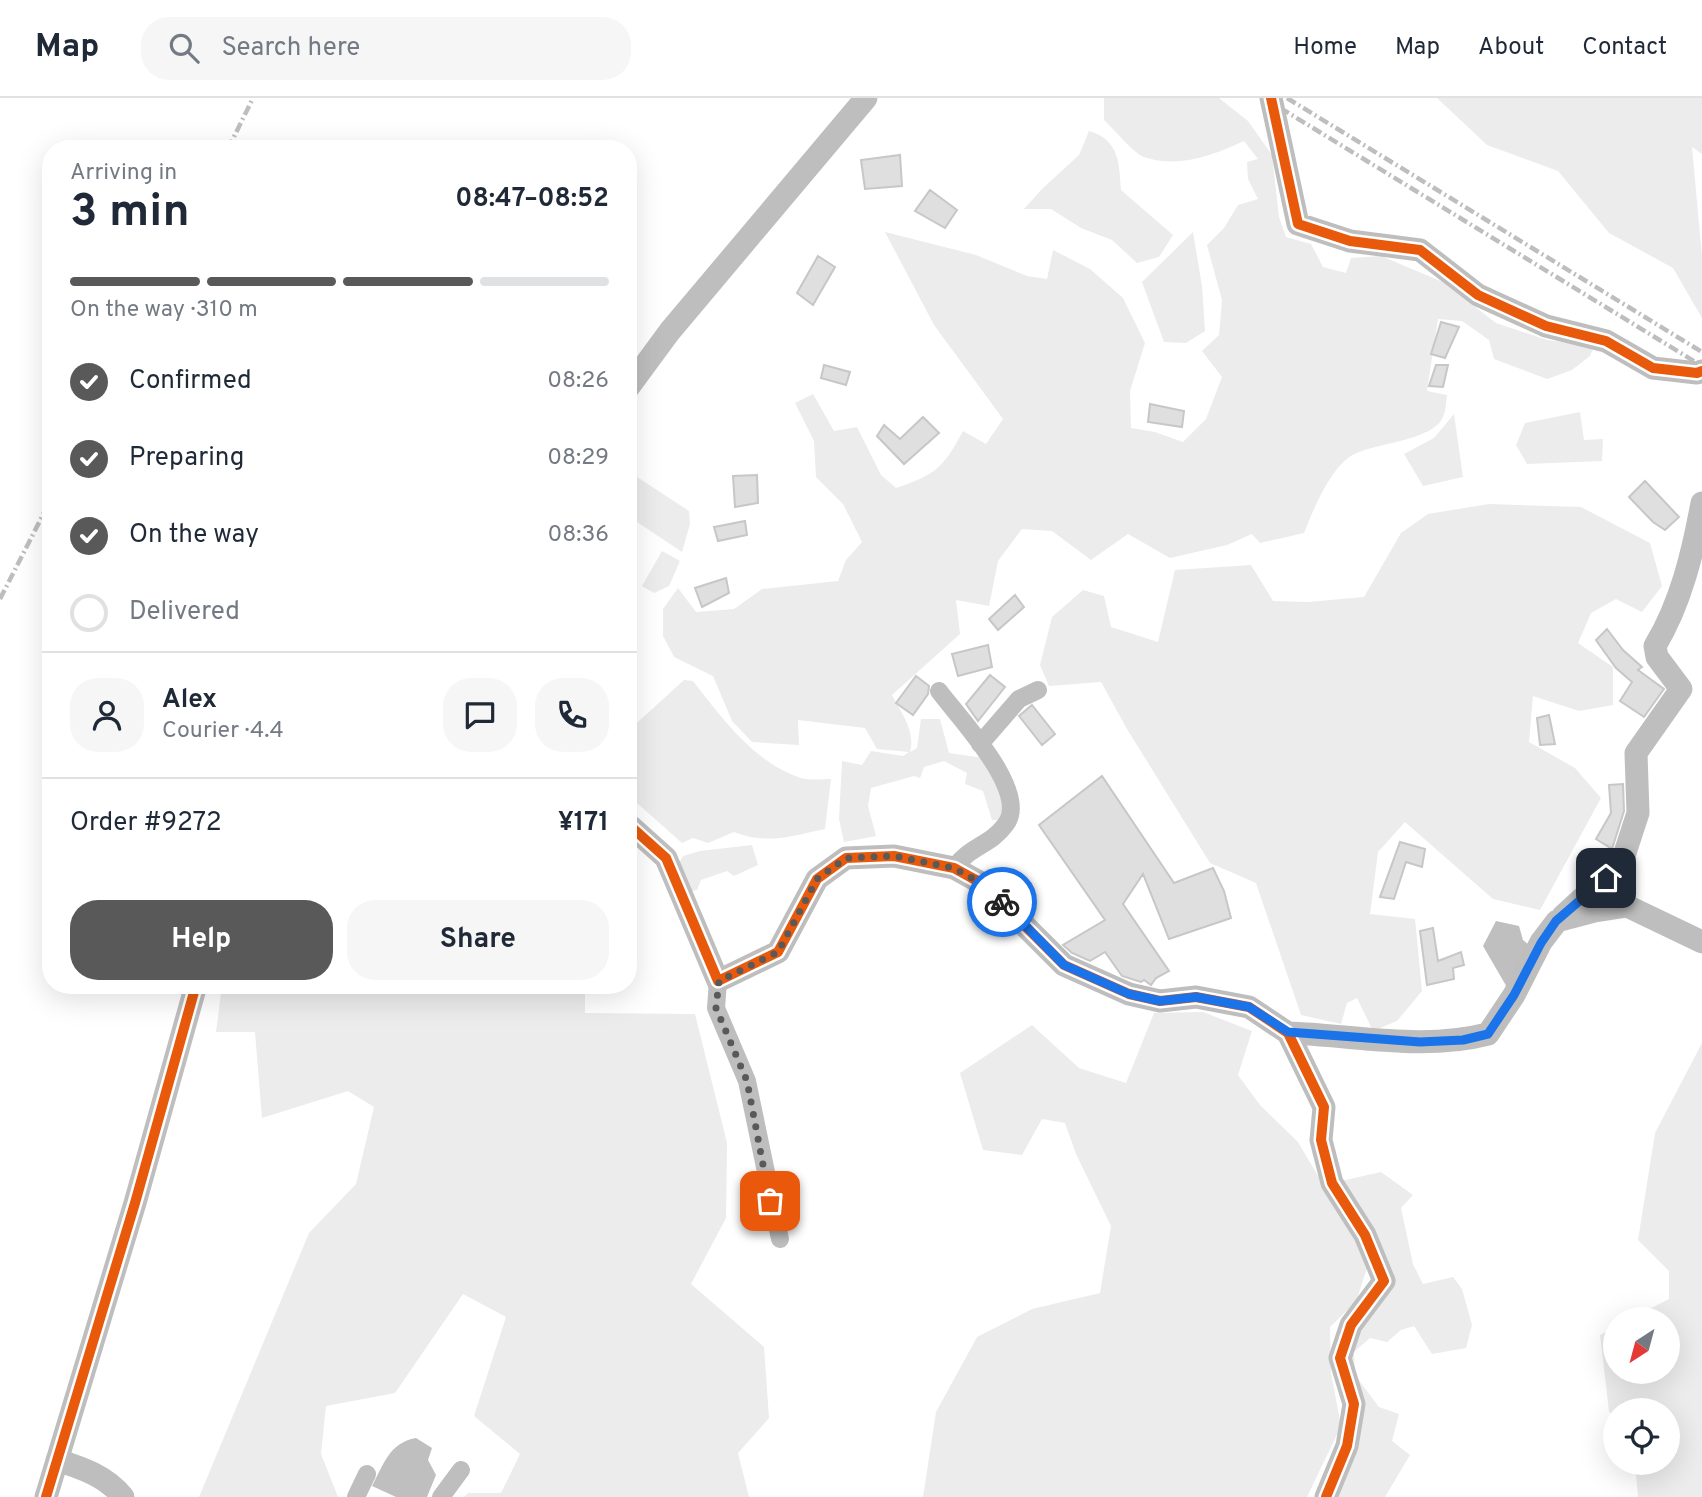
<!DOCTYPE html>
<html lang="en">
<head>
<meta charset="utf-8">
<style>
	:root { --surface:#fff; --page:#f6f6f7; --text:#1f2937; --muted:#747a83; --line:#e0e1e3; --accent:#595959 }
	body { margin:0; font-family:Overpass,sans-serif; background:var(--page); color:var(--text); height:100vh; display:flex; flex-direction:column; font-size:26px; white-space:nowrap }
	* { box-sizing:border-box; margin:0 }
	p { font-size:23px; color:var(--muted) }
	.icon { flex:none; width:38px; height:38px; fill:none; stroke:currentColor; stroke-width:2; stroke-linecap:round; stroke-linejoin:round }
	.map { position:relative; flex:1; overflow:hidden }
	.details { position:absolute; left:42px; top:42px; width:595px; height:854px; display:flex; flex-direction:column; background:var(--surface); border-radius:28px; box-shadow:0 7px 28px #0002 }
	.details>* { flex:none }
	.needle { width:46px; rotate:216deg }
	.controls { position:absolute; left:1603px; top:1209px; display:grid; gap:14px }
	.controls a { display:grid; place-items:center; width:77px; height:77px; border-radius:50%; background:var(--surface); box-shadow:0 7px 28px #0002; font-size:35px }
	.pin { position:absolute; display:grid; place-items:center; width:60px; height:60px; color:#fff; margin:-30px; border-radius:14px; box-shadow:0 4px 10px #0006 }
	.courier { position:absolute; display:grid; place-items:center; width:70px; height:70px; margin:-35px; border:5px solid #1a73e8; border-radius:50%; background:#fff; color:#222; box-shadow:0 2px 9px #0007 }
	.head em { font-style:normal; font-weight:700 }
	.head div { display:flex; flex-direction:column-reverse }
	.head { display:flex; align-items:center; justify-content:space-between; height:119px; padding:0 28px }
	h1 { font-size:46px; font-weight:700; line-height:52px }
	.bar { display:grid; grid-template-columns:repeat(4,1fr); gap:10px 7px; align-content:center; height:84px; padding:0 28px }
	.bar i { height:9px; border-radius:5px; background:var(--line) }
	.bar .selected { background:var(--accent) }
	.bar p { grid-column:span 4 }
	.line { display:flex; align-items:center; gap:18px; padding:0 28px; border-top:2px solid var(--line) }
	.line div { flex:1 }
	.round { display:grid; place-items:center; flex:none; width:74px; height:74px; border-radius:28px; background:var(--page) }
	ol { padding:0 28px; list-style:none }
	li { display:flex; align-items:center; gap:21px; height:77px }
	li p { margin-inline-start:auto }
	li .icon { padding:7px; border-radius:50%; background:var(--accent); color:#fff; stroke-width:4 }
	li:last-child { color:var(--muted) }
	li i { width:38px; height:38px; border:4px solid var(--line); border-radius:50% }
	.primary-button { display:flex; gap:14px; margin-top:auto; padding:14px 28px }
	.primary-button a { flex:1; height:80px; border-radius:28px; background:var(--accent); color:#fff; font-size:28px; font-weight:700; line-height:80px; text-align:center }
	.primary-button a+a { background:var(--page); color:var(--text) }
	header { display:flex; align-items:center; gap:42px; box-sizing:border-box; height:98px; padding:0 35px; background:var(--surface); border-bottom:2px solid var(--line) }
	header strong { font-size:33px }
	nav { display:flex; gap:38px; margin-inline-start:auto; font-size:24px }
	.search { width:490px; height:63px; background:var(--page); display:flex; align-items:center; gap:18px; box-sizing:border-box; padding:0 24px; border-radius:28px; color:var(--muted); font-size:26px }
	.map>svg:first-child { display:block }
	.green { fill:#ececec }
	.water { fill:#bfbfbf }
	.building { fill:#dfdfdf; stroke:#c7c7c7; stroke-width:2 }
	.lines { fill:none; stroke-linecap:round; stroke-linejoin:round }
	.minor { stroke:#bebebe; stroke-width:18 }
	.tertiary { stroke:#bebebe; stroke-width:23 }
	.rail { stroke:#bebebe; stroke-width:4.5; stroke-dasharray:10 3.5 2 3.5; stroke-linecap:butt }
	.cycleway-casing { stroke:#fff; stroke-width:15 }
	.cycleway { stroke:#e8590c; stroke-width:10 }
	.done { stroke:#595959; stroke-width:7; stroke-dasharray:0 12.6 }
	.route { stroke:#1a73e8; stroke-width:9 }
</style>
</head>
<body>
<header>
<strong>Map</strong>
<div class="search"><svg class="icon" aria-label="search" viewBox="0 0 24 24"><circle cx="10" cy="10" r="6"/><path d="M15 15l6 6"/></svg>Search here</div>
<nav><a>Home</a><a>Map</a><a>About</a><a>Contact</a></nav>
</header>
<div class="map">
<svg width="1702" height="1399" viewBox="0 0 1702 1399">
	<rect width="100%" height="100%" fill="#fff"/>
	<!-- green -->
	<path class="green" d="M1104,0H1219L1248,23L1272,57L1279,119L1286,139L1311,146L1323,169L1346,175L1351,160L1381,158L1443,184L1496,225L1547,242L1594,248L1590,258L1572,272L1547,281L1494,261L1489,242L1462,223L1438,221L1427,293L1447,297C1446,304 1446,313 1443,319C1432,344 1374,344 1351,358C1329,372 1313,413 1304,435L1260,445L1252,436L1227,447L1170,460L1128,436L1091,462L1052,433L1022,431L998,463L989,508L956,502L960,536L892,597C901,614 916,634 910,654L917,650L921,621H940L949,655L983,660L1010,694L1009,722H992L983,693L965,686L967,675L944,663L924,669L920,680L914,678L871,690L868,708L876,738L844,744L839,721L842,663L862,667L871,653L903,658L909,654L877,651L865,630L798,622L799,647L752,644L732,623L713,578L674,559L663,538V511L678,490L696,514L734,511L762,491L838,483L846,462L862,444L843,406L816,379L814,343L795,305L813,296L834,333L857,329L881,377L896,390C937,376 943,370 963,333L986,346L1003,321L934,227L885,134L976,157L1027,178L1047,181L1053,152L1090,171L1123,200L1145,245L1130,293L1131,330L1155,334L1183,344L1206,321L1222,279L1202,253L1219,237L1222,202L1207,147L1224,130L1238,107L1258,101L1248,81L1247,64L1258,61L1244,43C1214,57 1178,71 1144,59C1133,55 1114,31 1104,22Z
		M1437,0H1702V56L1692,49L1702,158V220L1673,170L1609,135L1558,73L1487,47Z
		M1089,33C1120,42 1119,66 1121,92L1173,137L1159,159L1137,165L1112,142L1081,130L1051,111H1024L1042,91L1079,57Z
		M1193,134L1202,188L1205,233L1186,245L1164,244L1142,184Z
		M1580,314L1584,342L1603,341L1602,363L1527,366L1516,347L1525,325Z
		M1454,316L1463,379L1423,388L1404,356L1434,340Z
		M628,373L689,413L690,426L682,454L628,418Z
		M1489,406L1581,409L1650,445L1662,488L1642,514L1616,501L1591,515L1578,545L1613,569V607L1579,613L1533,598L1529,644L1575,670L1601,700L1540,812L1493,801L1405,724L1378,754L1370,816L1415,821L1422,893L1397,923L1373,933L1357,900L1347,905L1341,926L1301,917L1256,785L1210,765L1127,631L1101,584L1049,588L1040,567L1052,519L1083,492L1104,498L1111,529L1158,544L1175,472L1251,467L1273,503L1308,504L1364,499L1401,435L1428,416Z
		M662,453L680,463L669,488L654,495L642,488Z
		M684,582L693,583C721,619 753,663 798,679C807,683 821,681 831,681L825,731C791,738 767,747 734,734L708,745L693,740L682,745L628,697V633Z
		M752,747L758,767L734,778L727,773L701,782L697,792L684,795L677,768L683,758L700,753Z
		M222,887H585V915L695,916L727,1045L726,1120L691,1186L764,1249L769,1320L738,1355L749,1399H464L468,1395H501L520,1356L474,1318L506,1219L463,1196L395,1295L326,1308L321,1356L338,1399H199L309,1135L356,1086L374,1009L348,993L262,1020L255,934H216Z
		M1203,914L1252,933L1238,977L1260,1007L1298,1044L1369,1164L1356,1204L1330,1229L1331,1275L1341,1328L1307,1399H923L936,1314L977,1239L1032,1211L1100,1195L1111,1128L1076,1056L1065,1025L1042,1021L1022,1057L983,1052L960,975L1032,927L1079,970L1126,985L1154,915Z
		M1702,945V1399H1638L1635,1365H1668V1312H1615V1320L1609,1313L1600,1237L1615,1229V1274H1668V1222L1630,1221L1669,1201V1173L1638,1142L1655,1035Z
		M1381,1074L1413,1097L1401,1110L1413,1166L1423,1186L1453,1179L1462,1191L1472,1227L1466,1250L1432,1256L1414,1228L1401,1232L1387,1244L1370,1240L1354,1254L1355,1277L1379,1309L1399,1316L1392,1343L1410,1357L1385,1399H1338L1345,1277L1363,1221L1389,1194L1341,1083Z"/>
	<!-- water -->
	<path class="water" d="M1496,823L1519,828L1523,842L1530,848L1508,891L1483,848Z
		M416,1340L432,1350L428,1362L436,1377L427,1399H396L372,1388C384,1366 389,1345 416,1340Z"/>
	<!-- building -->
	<path class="building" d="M900,57L902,88L865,91L861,62Z
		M930,92L957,112L945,130L915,113Z
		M818,158L835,169L813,207L797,195Z
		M1441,224L1459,229L1445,260L1431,256Z
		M824,267L850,274L846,287L821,280Z
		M1436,267H1448L1443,289L1429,288Z
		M1150,306L1184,313L1182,329L1148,324Z
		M923,319L939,335L904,366L877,338L884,327L900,341Z
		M757,377L758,405L735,409L733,378Z
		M1645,383L1679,419L1665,432L1653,424L1629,399Z
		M745,423L747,437L718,443L714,429Z
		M726,480L729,495L702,509L695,490Z
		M1015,497L1024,509L998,532L989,521Z
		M1607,531L1623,552L1642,569L1638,572L1664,591L1644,619L1620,603L1632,584L1616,570L1596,542Z
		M988,547L992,569L958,578L952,556Z
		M990,577L1005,589L978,623L966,606Z
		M916,578L929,588L928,596L913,617L896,605Z
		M1032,607L1055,636L1042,647L1019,618Z
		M1549,617L1555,646L1540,647L1537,620Z
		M1102,678L1174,785L1213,770L1224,793L1231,820L1169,841L1143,776L1123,806L1169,873L1156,880L1151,887L1144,882L1141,884L1122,878L1105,854L1090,863L1072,855L1063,847L1105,822L1039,727Z
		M1623,686L1624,713L1612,751L1596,741L1611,715L1609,687Z
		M1400,744L1425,751L1422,769L1406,764L1394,801L1380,799Z
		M1433,830L1438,863L1461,854L1464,867L1453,870L1454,881L1427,887L1420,833Z"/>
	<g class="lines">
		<!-- minor -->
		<path class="minor" d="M939,593C958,619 1030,693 1006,726C990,748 971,747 954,770
			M980,646L1019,601L1038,592
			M718,883L716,910L747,983L780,1141
			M356,1399L367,1376
			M441,1399L461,1372"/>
		<!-- tertiary -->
		<path class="tertiary" d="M1271,0L1298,126L1350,143L1420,152L1478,197L1546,228L1606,243L1653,270L1697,275L1702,273
			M628,290L670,233L866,0
			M628,726L666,760L718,883L778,854L817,781L846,760L894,758L954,770L983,786L1064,867L1129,896L1160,903L1196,899L1249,909L1288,935L1324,1009L1321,1042L1332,1085L1365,1137L1384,1183L1351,1227L1340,1260L1354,1306L1347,1348L1326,1399
			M1563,818L1622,764L1638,715L1636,655L1681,591L1657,559L1655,548C1681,505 1693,454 1702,405
			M1288,935C1354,937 1422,953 1488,936L1514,897L1541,844L1557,823L1595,813L1627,808L1702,844
			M57,1362C82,1370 106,1378 123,1399
			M46,1399L135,1105L196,887"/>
		<!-- rail -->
		<path class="rail" d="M1264,0L1702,268
			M1287,0L1702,254
			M228,51L253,0
			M0,501L51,401"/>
		<!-- cycleway casing -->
		<g class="cycleway-casing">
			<path id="cycleway" d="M1271,0L1298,126L1350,143L1420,152L1478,197L1546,228L1606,243L1653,270L1697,275L1702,273
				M628,726L666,760L718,883L778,854L817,781L846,760L894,758L954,770L983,786L1064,867L1129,896L1160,903L1196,899L1249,909L1288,935L1324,1009L1321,1042L1332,1085L1365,1137L1384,1183L1351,1227L1340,1260L1354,1306L1347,1348L1326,1399
				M46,1399L135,1105L196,887"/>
		</g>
		<!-- cycleway -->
		<use href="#cycleway" class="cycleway"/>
	</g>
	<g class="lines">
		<!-- done -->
		<path class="done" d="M770,1103L747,983L716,910L719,883L778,854L817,781L846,760L894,758L954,770L983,786L1002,804"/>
		<!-- route -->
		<path class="route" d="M1002,804L1064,867L1129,896L1160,903L1196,899L1249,909L1288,934L1420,944L1463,942L1488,936L1514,897L1541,845L1556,823L1606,780"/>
	</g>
</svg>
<div class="controls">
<a><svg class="needle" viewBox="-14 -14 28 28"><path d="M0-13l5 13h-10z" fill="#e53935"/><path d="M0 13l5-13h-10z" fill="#747a83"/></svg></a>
<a><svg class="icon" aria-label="locate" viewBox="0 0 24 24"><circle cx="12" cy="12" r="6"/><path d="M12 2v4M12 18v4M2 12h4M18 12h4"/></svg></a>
</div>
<div class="pin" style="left:770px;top:1103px;background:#ea580c"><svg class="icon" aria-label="bag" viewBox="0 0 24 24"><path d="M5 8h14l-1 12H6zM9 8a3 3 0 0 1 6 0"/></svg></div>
<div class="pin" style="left:1606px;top:780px;background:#1f2937"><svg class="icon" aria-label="home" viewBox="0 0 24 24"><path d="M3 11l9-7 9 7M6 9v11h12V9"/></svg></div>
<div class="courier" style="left:1002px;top:804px"><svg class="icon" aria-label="bike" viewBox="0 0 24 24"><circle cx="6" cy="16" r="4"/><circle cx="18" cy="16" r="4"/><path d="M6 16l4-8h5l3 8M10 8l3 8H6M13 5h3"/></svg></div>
<section class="details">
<div class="head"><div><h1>3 min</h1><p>Arriving in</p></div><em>08:47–08:52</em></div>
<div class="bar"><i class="selected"></i><i class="selected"></i><i class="selected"></i><i></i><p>On the way · 310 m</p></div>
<ol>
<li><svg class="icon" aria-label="check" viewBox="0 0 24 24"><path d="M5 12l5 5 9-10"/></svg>Confirmed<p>08:26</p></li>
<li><svg class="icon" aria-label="check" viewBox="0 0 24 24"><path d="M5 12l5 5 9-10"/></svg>Preparing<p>08:29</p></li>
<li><svg class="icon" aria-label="check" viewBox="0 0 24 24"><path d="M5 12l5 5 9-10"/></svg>On the way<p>08:36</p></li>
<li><i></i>Delivered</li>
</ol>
<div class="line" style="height:126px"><a class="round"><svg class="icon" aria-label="person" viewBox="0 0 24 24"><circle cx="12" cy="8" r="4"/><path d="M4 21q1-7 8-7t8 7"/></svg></a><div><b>Alex</b><p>Courier · 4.4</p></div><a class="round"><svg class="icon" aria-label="chat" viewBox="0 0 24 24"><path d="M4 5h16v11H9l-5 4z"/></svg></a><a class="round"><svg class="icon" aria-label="phone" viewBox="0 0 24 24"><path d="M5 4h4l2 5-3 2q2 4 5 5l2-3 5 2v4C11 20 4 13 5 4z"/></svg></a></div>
<div class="line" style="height:91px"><div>Order #9272</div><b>¥171</b></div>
<div class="primary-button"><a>Help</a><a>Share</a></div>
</section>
</div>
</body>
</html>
